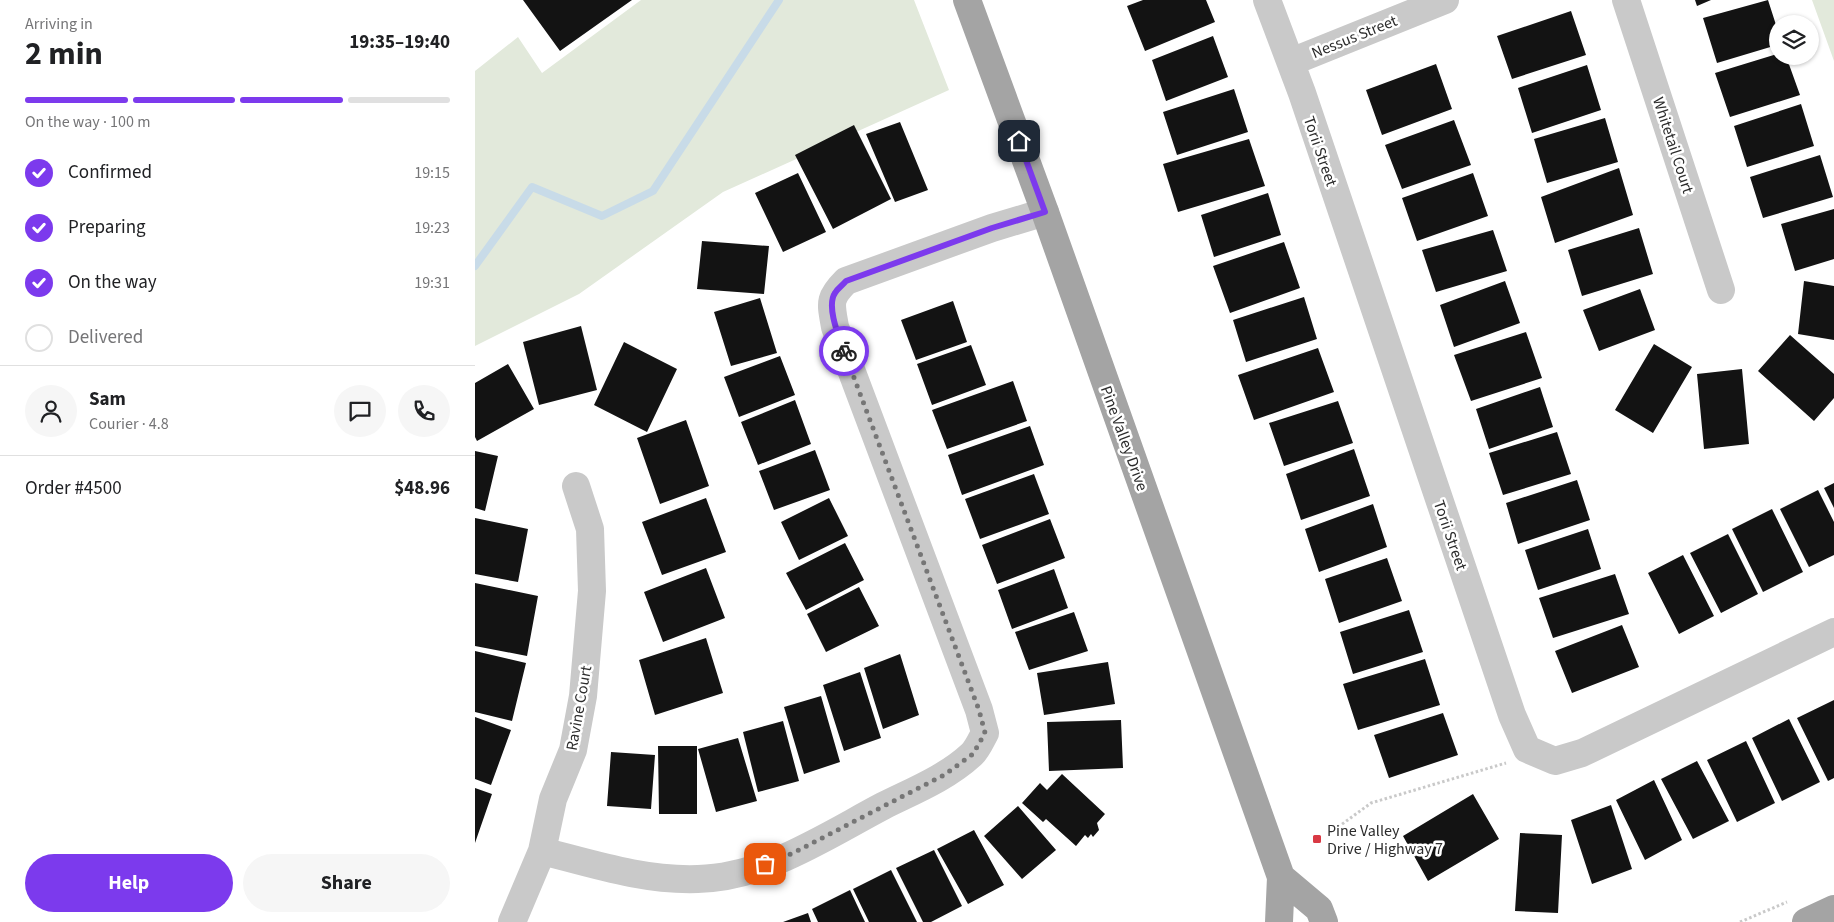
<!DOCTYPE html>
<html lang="en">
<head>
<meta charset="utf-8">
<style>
	:root { --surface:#fff; --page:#f6f6f6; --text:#202124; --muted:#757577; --line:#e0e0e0; --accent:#7c3aed }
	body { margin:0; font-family:"Source Sans 3",sans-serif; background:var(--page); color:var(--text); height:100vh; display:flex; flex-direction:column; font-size:19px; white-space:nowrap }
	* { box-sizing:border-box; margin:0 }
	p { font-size:16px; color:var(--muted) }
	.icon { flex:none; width:28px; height:28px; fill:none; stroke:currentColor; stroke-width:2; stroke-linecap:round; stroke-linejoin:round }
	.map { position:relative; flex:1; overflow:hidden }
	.sheet { display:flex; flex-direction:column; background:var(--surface); width:475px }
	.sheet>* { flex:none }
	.buttons { position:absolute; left:1294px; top:15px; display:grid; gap:10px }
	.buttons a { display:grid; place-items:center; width:50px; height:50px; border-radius:50%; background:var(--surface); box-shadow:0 1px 4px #0004; font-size:25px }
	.pin { position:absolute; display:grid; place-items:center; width:42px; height:42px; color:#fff; margin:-21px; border-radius:10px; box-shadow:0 2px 8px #0006 }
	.courier { position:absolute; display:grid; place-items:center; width:50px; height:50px; margin:-25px; border:4px solid #7c3aed; border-radius:50%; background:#fff; color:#222; box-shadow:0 1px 6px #0007 }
	.head em { font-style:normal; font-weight:700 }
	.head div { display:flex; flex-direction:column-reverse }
	.head { display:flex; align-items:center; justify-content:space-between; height:85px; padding:0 25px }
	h1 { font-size:32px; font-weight:700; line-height:38px }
	.bar { display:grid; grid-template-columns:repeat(4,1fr); gap:8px 5px; align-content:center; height:60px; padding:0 25px }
	.bar i { height:6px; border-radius:4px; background:var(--line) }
	.bar .on { background:var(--accent) }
	.bar p { grid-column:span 4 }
	.line { display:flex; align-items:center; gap:12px; padding:0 25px; border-top:1px solid var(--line) }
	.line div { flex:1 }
	.round { display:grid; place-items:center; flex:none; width:52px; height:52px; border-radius:26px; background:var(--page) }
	ol { padding:0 25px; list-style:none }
	li { display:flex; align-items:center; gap:15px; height:55px }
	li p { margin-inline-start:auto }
	li .icon { padding:5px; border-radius:50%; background:var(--accent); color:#fff; stroke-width:4 }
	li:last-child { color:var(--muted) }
	li i { width:28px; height:28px; border:2px solid var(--line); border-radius:50% }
	.primary-button { display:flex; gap:10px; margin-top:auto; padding:10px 25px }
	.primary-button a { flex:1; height:58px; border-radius:30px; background:var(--accent); color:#fff; font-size:20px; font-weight:700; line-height:58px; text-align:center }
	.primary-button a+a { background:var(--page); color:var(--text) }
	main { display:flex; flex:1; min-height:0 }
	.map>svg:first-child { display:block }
	.green { fill:#e2e9db }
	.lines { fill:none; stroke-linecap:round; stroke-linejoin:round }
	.stream { stroke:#c8dbe8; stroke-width:8 }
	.building { fill:#131313 }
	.path { stroke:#c9c9c9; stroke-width:3; stroke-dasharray:2.5 2.5; stroke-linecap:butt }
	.minor { stroke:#c9c9c9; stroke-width:28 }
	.major { stroke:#a4a4a4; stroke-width:28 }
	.done { stroke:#767676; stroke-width:5; stroke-dasharray:0 9 }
	.route { stroke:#7c3aed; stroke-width:6 }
	.poi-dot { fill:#d93944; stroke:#fff; stroke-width:2 }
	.labels { text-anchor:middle; stroke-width:5; stroke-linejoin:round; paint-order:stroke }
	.street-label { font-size:16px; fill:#2c2c2c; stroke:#fff }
	.poi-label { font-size:16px; fill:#2c2c2c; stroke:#fff; text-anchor:start }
</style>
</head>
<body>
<main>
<section class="sheet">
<div class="head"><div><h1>2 min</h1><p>Arriving in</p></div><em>19:35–19:40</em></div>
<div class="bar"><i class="on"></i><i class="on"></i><i class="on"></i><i></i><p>On the way · 100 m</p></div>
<ol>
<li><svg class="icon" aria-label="check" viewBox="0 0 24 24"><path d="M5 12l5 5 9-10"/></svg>Confirmed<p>19:15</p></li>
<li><svg class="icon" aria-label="check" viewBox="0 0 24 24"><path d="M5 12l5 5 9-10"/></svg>Preparing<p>19:23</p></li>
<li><svg class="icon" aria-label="check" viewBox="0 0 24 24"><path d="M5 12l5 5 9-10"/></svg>On the way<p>19:31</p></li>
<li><i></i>Delivered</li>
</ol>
<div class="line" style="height:90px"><a class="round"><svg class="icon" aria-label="person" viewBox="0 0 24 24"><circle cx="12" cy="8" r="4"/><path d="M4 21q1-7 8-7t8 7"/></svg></a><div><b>Sam</b><p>Courier · 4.8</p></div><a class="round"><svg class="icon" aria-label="chat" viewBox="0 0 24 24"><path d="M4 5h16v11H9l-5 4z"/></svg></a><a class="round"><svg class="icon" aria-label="phone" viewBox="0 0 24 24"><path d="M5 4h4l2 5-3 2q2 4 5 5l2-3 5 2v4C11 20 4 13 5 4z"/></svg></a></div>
<div class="line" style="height:65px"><div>Order #4500</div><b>$48.96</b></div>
<div class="primary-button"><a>Help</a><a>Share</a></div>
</section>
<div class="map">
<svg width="1359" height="922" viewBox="0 0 1359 922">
	<rect width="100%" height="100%" fill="#fff"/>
	<!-- green -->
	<path class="green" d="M166,0H439L474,90L248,192L104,294L0,346V71L43,37L67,73Z
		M1337,0H1359V61Z"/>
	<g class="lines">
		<!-- stream -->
		<path class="stream" d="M0,266L57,187L127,216L178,191L304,0"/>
	</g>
	<!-- building -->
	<path class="building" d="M48,0H157L85,51Z
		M668,0H731L740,22L670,51L652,6Z
		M1220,0H1236L1222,6Z
		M1293,0L1302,28V45L1242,63L1228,18Z
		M1096,11L1111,55L1037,79L1022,36Z
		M738,36L753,77L691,101L677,60Z
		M1302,54V56H1311L1325,95L1255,117L1240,73Z
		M961,64L977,109L907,135L891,90Z
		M1112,65L1126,110L1057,133L1043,88Z
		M759,89L773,132L702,155L688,112Z
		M1326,104L1339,146L1272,167L1259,126Z
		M1130,118L1143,162L1072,183L1059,139Z
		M979,120L996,165L927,189L910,145Z
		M425,122L453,190L420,202L391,134Z
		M379,125L416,199L358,229L320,155Z
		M774,139L790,186L703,212L688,164Z
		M1345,155L1358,197L1288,218L1275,177Z
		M1144,168L1158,215L1080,243L1066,197Z
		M323,173L351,232L308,252L280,193Z
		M998,173L1013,216L942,241L927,198Z
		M793,193L806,235L739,257L726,215Z
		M1359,209V259L1320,271L1306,224Z
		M1164,228L1178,274L1107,296L1093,250Z
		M1018,230L1032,271L961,292L947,250Z
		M227,241L294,246L289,294L222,289Z
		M809,242L825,288L755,313L738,266Z
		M1030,281L1045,323L979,347L965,305Z
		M1329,281L1359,286V340L1323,334Z
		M1165,289L1180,330L1124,351L1108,310Z
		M829,297L842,339L771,362L758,320Z
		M285,298L302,353L256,366L239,312Z
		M478,301L492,342L441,360L426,320Z
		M106,326L122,390L64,405L48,342Z
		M1051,332L1067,378L996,401L979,355Z
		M1315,335L1359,374V398L1339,421L1283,371Z
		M149,342L202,369L172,432L119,405Z
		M1179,344L1217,367L1178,433L1140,410Z
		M496,345L511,385L457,405L442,364Z
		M843,348L859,392L779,420L763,375Z
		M305,356L320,395L264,417L249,377Z
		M33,364L59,409L2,441L0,437V383Z
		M1267,369L1274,444L1229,449L1222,374Z
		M538,381L552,421L472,449L457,410Z
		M1065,387L1078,427L1014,449L1001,409Z
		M320,400L336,444L283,465L266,422Z
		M863,401L878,443L809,466L794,423Z
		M211,420L234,486L185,504L162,438Z
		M555,426L569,465L487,495L473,455Z
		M1082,432L1096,474L1028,495L1014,453Z
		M879,449L895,496L826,520L811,474Z
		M340,450L355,490L299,510L284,471Z
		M0,451L23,456L10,511L0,508Z
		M559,474L574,514L505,539L490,499Z
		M1102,480L1115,520L1043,544L1031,503Z
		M1359,483V508L1349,488Z
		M1343,490L1359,522V555L1334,567L1305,509Z
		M231,498L251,552L187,575L167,522Z
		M354,498L373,536L324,560L306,522Z
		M898,504L912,547L844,572L830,529Z
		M1297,509L1328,572L1288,592L1257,529Z
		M0,518L53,529L43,582L0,574Z
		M575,519L590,558L522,584L507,545Z
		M1113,529L1126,569L1063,590L1050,550Z
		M1253,534L1283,594L1246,613L1215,553Z
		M370,543L389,580L331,610L311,573Z
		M1208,555L1239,616L1204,634L1173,573Z
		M912,558L927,601L864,623L850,579Z
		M231,568L250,618L188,642L169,592Z
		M579,569L593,608L537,629L523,590Z
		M1140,574L1154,614L1078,638L1064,598Z
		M0,583L63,596L52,656L0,646Z
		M384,587L404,626L351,652L332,614Z
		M934,610L948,652L878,674L865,632Z
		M599,612L613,651L554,670L540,632Z
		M1147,625L1164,667L1097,693L1080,651Z
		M231,638L248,693L180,715L164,660Z
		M0,651L51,663L37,721L0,712Z
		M425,654L444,715L408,729L389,668Z
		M950,659L965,705L883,730L868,684Z
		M633,662L640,704L569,715L562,673Z
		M385,672L406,738L369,751L348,685Z
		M346,696L365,762L329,774L309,707Z
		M1359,700V778L1353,781L1322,718Z
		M968,713L983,755L914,778L899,735Z
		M0,717L36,730L16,785L0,779Z
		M1314,719L1345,782L1307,801L1277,738Z
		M646,720L648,768L574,771L572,722Z
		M308,721L324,781L283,792L268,732Z
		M263,738L282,801L241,812L223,749Z
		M1271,741L1300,803L1262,822L1232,760Z
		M183,746H222V814H184Z
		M136,752L180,755L176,809L132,806Z
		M1222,761L1254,821L1218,839L1186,779Z
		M587,774L630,814L622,823L624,830L618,837L616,834L613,838L610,835L601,846L571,819L568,822L547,803L565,783L572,790Z
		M1179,780L1207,840L1170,860L1141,800Z
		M0,788L17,794L0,843Z
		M998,794L1024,839L953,881L928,836Z
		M1136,805L1157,869L1117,884L1096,820Z
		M543,806L581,850L547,879L509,836Z
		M499,830L529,885L493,904L462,849Z
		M1045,833L1087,835L1083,913L1040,911Z
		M459,850L487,906L456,922H448L421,868Z
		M416,870L442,922H394L378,889Z
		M375,890L390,922H343L337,909Z
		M333,913L336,922H308Z"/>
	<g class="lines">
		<!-- path -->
		<path class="path" d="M859,830L896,803L1031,763
			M1265,922L1312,902"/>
		<!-- minor -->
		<path class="minor" d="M792,0L827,93L1037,715L1052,749L1080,761L1107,753L1359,632
			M1151,0L1246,290
			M816,62L970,0
			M67,851C118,864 170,881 223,879C289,878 351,836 408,806C438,791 471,778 496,755C502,750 506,740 510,733L504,710L360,327C356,303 353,299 371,281L517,228L570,212
			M37,922L67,851L78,799L98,750L108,696L117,591L115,529L101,486"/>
		<!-- major -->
		<path class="major" d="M492,0L570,212L806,877L804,922
			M806,877L844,909L849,922
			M1331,922L1359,909"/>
	</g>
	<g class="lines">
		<!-- done -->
		<path class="done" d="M290,864L318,853L469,775L498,754L510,733L504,710L369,351"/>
		<!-- route -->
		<path class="route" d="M369,351C364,337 351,306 360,293C363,288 368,285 371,281L517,228L570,212L544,141"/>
	</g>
	<!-- markers -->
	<rect class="poi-dot" x="837" y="834" width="10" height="10" rx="2.5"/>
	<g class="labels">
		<!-- street labels -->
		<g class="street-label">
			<text transform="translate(879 36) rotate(-22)" y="6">Nessus Street</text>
			<text transform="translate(1199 145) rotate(72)" y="6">Whitetail Court</text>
			<text transform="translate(846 151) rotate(71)" y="6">Torii Street</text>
			<text transform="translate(650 438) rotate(70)" y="6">Pine Valley Drive</text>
			<text transform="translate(976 535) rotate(71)" y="6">Torii Street</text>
			<text transform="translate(103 708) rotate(-80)" y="6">Ravine Court</text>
		</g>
		<!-- poi labels -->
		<g class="poi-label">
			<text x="852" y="836">Pine Valley<tspan x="852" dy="18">Drive / Highway 7</tspan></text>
		</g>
	</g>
</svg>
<div class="buttons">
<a><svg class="icon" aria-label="layers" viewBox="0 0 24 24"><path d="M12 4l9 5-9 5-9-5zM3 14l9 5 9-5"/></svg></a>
</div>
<div class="pin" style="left:290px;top:864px;background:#ea580c"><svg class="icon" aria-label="bag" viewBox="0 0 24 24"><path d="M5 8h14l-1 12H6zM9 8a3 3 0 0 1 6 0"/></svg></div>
<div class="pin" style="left:544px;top:141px;background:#1f2937"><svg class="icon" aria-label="home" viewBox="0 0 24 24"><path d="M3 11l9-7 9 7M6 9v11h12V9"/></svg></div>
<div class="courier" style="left:369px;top:351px"><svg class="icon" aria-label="bike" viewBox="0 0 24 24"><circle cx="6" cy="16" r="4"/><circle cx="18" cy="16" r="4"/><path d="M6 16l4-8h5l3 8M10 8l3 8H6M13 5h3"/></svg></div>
</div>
</main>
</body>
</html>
